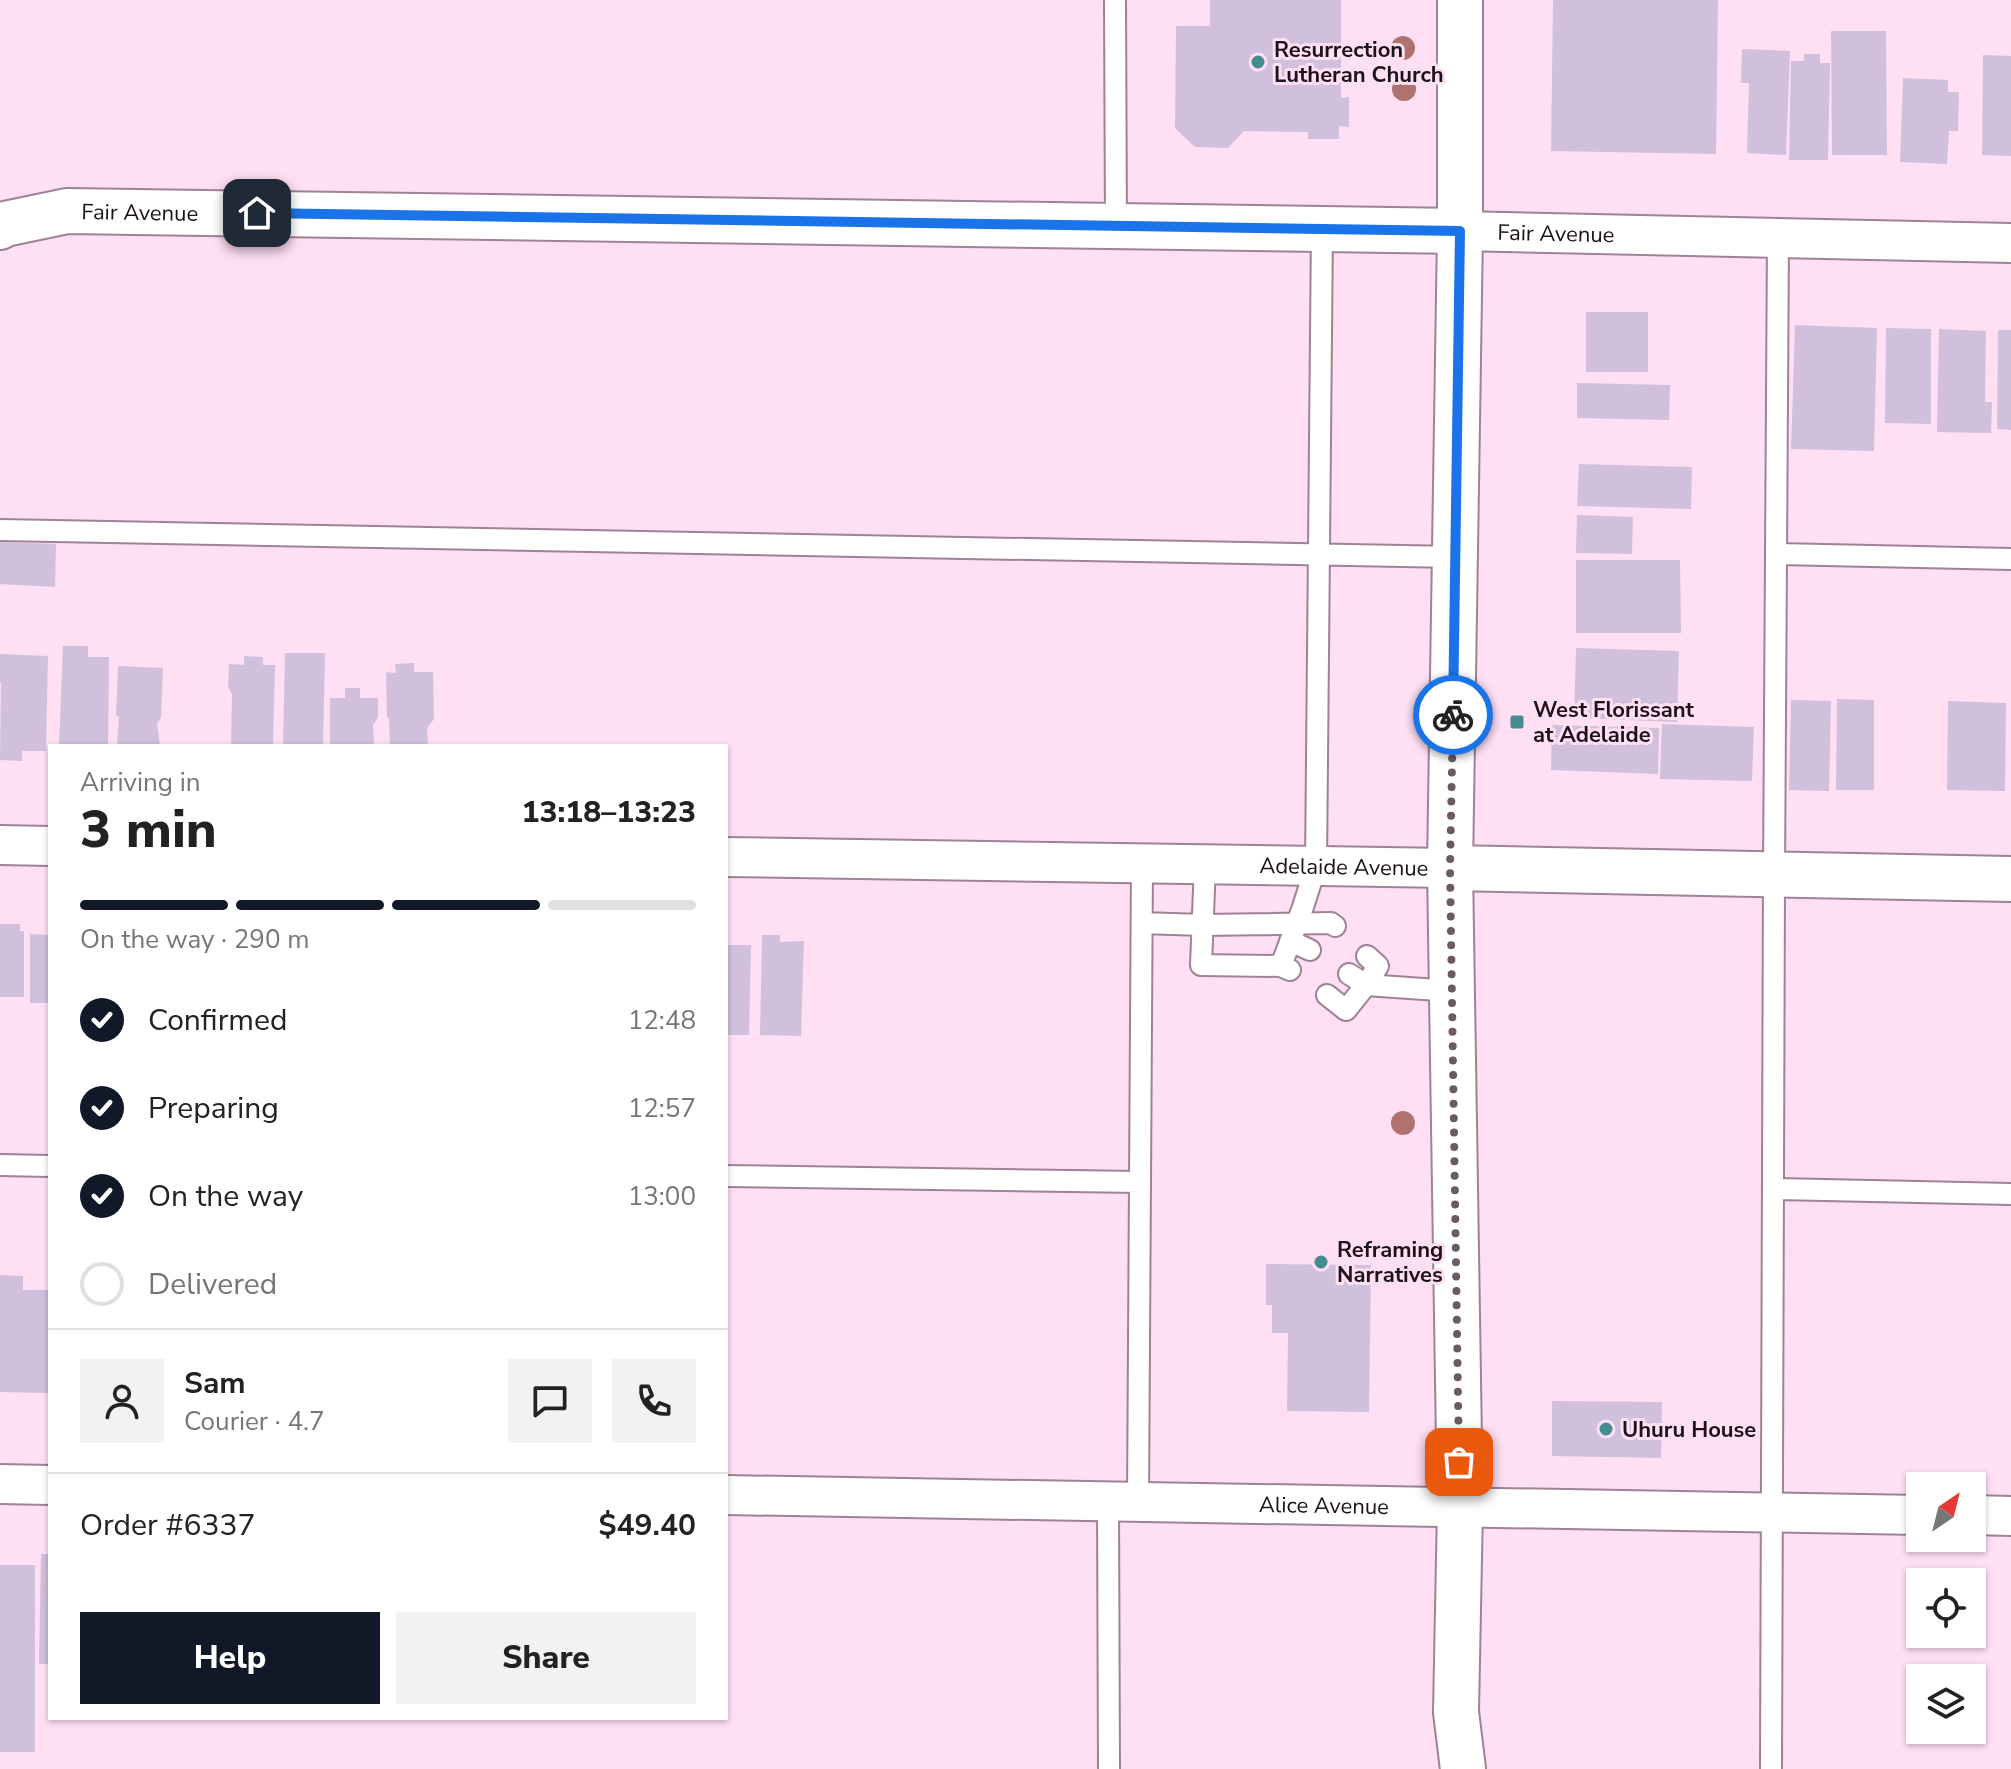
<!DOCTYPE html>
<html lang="en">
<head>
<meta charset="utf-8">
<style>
	:root { --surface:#fff; --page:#f2f2f2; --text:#222; --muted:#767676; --line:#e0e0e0; --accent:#111827 }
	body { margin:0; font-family:"Nunito Sans",sans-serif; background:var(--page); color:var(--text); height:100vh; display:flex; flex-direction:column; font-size:30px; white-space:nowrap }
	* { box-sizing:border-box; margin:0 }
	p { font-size:26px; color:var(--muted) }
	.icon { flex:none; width:44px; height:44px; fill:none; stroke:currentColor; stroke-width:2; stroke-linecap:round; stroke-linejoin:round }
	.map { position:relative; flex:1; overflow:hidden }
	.panel { position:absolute; left:48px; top:744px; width:680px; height:976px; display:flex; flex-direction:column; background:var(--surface); border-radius:0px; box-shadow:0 2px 6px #0004 }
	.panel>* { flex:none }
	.needle { width:52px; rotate:35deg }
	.controls { position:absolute; left:1906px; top:1472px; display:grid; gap:16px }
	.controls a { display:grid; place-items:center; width:80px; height:80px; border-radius:0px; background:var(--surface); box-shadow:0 2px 6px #0004; font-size:40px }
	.pin { position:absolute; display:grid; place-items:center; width:68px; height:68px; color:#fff; margin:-34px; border-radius:16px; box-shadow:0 4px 12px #0006 }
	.courier { position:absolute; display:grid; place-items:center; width:80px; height:80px; margin:-40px; border:6px solid #1a73e8; border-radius:50%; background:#fff; color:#222; box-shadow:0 2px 10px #0007 }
	.headline em { font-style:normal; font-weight:800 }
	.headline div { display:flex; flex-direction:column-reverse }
	.headline { display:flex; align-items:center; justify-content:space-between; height:136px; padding:0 32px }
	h1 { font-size:52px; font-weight:800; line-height:60px }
	.bar { display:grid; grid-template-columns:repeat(4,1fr); gap:12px 8px; align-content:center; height:96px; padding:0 32px }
	.bar i { height:10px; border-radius:6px; background:var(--line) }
	.bar .on { background:var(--accent) }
	.bar p { grid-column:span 4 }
	.line { display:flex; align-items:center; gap:20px; padding:0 32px; border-top:2px solid var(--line) }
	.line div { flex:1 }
	.round { display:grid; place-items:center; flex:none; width:84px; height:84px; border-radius:0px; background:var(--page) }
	ol { padding:0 32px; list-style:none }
	li { display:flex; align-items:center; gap:24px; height:88px }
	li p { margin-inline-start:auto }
	li .icon { padding:8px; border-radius:50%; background:var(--accent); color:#fff; stroke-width:4 }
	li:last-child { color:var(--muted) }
	li i { width:44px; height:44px; border:4px solid var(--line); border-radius:50% }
	.primary-button { display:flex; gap:16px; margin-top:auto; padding:16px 32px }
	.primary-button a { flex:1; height:92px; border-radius:0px; background:var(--accent); color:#fff; font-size:32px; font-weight:800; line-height:92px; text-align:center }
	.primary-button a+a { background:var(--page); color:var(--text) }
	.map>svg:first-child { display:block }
	.building { fill:#d0c0dc }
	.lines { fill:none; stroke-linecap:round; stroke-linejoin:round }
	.lane-casing { stroke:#9e8295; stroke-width:24 }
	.street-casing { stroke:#9e8295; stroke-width:42 }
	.secondary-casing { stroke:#9e8295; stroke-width:48 }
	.lane { stroke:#fff; stroke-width:20 }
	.street { stroke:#fff; stroke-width:38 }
	.secondary { stroke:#fff; stroke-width:44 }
	.tree { fill:#b0726e }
	.done { stroke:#6b5a65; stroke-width:8; stroke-dasharray:0 14.4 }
	.route { stroke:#1a73e8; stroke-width:10 }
	.poi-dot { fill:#448c8f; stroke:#fedff3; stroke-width:3 }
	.labels { text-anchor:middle; stroke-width:6; stroke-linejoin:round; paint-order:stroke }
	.poi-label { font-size:22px; font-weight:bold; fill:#1c1219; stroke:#fedff3; text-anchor:start }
	.street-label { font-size:22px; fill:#1c1219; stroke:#fedff3 }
</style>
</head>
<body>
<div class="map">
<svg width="2011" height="1769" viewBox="0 0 2011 1769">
	<rect width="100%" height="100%" fill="#fedff3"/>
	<!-- building -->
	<path class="building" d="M1210,0H1341V98L1349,97V127L1339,126V139H1308V132L1244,131L1228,148L1195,147L1175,128L1176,26H1210Z
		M1553,0H1718L1716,154L1551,151Z
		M1831,31H1886L1887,155H1832Z
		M1742,49L1790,51L1786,155L1747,153L1749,83H1741Z
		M1804,54H1820V63H1830L1828,160H1789L1791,61H1804Z
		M1983,55L2011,56V156L1982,155Z
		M1903,78L1948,80V92H1959L1958,131H1949L1947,164L1900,162Z
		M1586,312H1648V372H1586Z
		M1795,325L1877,328L1874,451L1791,449Z
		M1886,328L1931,329V424L1885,423Z
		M1939,329L1986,331L1985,402H1992L1991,433L1937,432Z
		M1998,330H2011V430L1997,429Z
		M1577,383L1670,385L1669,420L1577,418Z
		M1579,464L1692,467L1691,509L1577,506Z
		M1577,515L1633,517L1632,554L1576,553Z
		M0,542L56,544L55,587L0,584Z
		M1576,560H1680L1681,633H1576Z
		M63,646H88V657H109L108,746H59Z
		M1576,648L1679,651L1677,722L1574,718Z
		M285,653H325L323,746H283Z
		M0,654L48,656L46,751H22V761L0,760L1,683L0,682Z
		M244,656L263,657V665H275L273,746H231L232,694L228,687L229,664L244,665Z
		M414,663V672H433L434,719L427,728L428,746H390L389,718H387L386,672L396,673L395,664Z
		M118,666L163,668L161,718L157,723L160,746H117L119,716H116Z
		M345,688H360V698H378V718L373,725L374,746H330V698H345Z
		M1837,699L1874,700V790H1836Z
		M1791,700L1831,701L1829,791L1789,790Z
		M1948,701L2006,703L2005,791L1947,790Z
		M1662,724L1754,727L1752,781L1660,779Z
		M1552,725L1659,728L1658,774L1551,770Z
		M0,924H20V931H24V997H0Z
		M30,934L50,935V1003H30Z
		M762,935H780V942L804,941L801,1036L760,1035Z
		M726,945H751L749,1035H726Z
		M1266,1264L1371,1265L1369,1412L1287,1411L1288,1333H1272V1305H1266Z
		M0,1275L23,1276V1290H50V1393L0,1392Z
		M1552,1401L1662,1402L1661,1458L1552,1456Z
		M41,1554H50V1664H39Z
		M0,1565H35V1752H0Z"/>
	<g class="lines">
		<!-- lane casing -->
		<g class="lane-casing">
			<path id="lane" d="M1115,0L1116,227
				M0,530L1455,557
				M1776,554L2011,559
				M1205,864L1201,965L1281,966L1290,970
				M1142,923L1203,925L1331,923L1335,926
				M1290,941L1310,950
				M1281,966L1303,907L1316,866L1322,229
				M1349,974L1366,985L1452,991
				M1327,995L1346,1010L1366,985L1378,966L1367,956
				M0,1165L50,1166
				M726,1176L1140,1182
				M1774,1189L2011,1194
				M1108,1501L1109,1769
				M1138,1502L1142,863
				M1771,1769L1774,874L1778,238"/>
		</g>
		<!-- street casing -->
		<g class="street-casing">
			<g id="street">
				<path id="s1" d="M1460,231L2011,243"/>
				<path d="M0,845L50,846"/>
				<path id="s2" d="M726,857L1450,868"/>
				<path d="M0,1484L50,1485"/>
				<path id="s3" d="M726,1495L1920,1515"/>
				<path d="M1972,1515L2011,1516"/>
			</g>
		</g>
		<!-- secondary casing -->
		<g class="secondary-casing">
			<g id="secondary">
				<path d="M1460,0V231L1450,868L1460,1507L1456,1712L1463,1769"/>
				<path id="s4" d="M0,227L5,224L67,211L1460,231"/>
				<path d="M1450,868L2011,879"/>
			</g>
		</g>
		<!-- lane -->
		<use href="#lane" class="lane"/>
		<!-- street -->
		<use href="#street" class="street"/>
		<!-- secondary -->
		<use href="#secondary" class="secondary"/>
	</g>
	<!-- trees -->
	<g class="tree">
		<circle cx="1403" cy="48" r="12"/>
		<circle cx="1404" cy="89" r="12"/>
		<circle cx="1403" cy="1123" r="12"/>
	</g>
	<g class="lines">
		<!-- done -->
		<path class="done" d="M1453,715L1450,868L1459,1462"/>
		<!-- route -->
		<path class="route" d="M257,213L1460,231L1453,715"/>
	</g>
	<!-- markers -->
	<g class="poi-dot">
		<circle cx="1258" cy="62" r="8"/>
		<rect x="1509" y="714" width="16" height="16" rx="4"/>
		<circle cx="1321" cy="1262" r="8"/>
		<circle cx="1606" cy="1429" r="8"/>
	</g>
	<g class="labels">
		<!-- poi labels -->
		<g class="poi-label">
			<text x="1274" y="57">Resurrection<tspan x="1274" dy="25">Lutheran Church</tspan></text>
			<text x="1533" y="717">West Florissant<tspan x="1533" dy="25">at Adelaide</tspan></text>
			<text x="1337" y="1257">Reframing<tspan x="1337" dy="25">Narratives</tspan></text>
			<text x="1622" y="1437">Uhuru House</text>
		</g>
		<!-- street labels -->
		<g class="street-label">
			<text dy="8" stroke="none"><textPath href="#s4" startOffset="142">Fair Avenue</textPath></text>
			<text dy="8" stroke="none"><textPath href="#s1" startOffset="96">Fair Avenue</textPath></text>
			<text dy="8" stroke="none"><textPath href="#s2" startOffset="618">Adelaide Avenue</textPath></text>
			<text dy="8" stroke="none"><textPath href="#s3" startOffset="598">Alice Avenue</textPath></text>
		</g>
	</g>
</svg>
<div class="controls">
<a><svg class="needle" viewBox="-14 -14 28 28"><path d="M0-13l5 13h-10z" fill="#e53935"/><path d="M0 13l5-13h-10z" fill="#767676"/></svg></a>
<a><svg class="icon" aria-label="locate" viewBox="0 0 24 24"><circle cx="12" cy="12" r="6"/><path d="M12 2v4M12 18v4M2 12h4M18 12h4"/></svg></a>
<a><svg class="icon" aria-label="layers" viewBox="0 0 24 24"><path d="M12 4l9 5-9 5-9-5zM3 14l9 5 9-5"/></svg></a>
</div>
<div class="pin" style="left:1459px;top:1462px;background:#ea580c"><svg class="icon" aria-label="bag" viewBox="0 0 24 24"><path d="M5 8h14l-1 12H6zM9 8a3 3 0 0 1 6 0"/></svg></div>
<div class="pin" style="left:257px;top:213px;background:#1f2937"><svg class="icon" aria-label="home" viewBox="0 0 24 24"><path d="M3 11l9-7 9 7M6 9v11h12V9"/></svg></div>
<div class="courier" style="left:1453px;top:715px"><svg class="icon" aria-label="bike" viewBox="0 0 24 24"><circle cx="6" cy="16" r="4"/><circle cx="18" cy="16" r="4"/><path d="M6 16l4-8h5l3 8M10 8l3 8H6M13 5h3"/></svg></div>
<section class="panel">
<div class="headline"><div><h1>3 min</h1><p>Arriving in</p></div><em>13:18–13:23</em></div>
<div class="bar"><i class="on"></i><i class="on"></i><i class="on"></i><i></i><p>On the way · 290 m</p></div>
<ol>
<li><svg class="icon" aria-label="check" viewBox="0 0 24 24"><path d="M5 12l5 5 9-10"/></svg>Confirmed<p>12:48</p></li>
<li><svg class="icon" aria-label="check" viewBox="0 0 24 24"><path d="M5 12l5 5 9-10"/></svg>Preparing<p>12:57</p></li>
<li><svg class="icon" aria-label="check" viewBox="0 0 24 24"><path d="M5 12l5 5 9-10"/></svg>On the way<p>13:00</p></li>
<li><i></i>Delivered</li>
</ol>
<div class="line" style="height:144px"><a class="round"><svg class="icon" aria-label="person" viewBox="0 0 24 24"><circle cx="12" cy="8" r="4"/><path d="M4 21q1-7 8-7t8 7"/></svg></a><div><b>Sam</b><p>Courier · 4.7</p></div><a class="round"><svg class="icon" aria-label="chat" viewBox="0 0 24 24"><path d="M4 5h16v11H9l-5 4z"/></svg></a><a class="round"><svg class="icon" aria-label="phone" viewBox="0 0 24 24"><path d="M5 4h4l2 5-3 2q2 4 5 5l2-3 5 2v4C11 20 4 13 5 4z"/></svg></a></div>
<div class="line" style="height:104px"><div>Order #6337</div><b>$49.40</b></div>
<div class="primary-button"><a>Help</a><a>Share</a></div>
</section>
</div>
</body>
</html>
